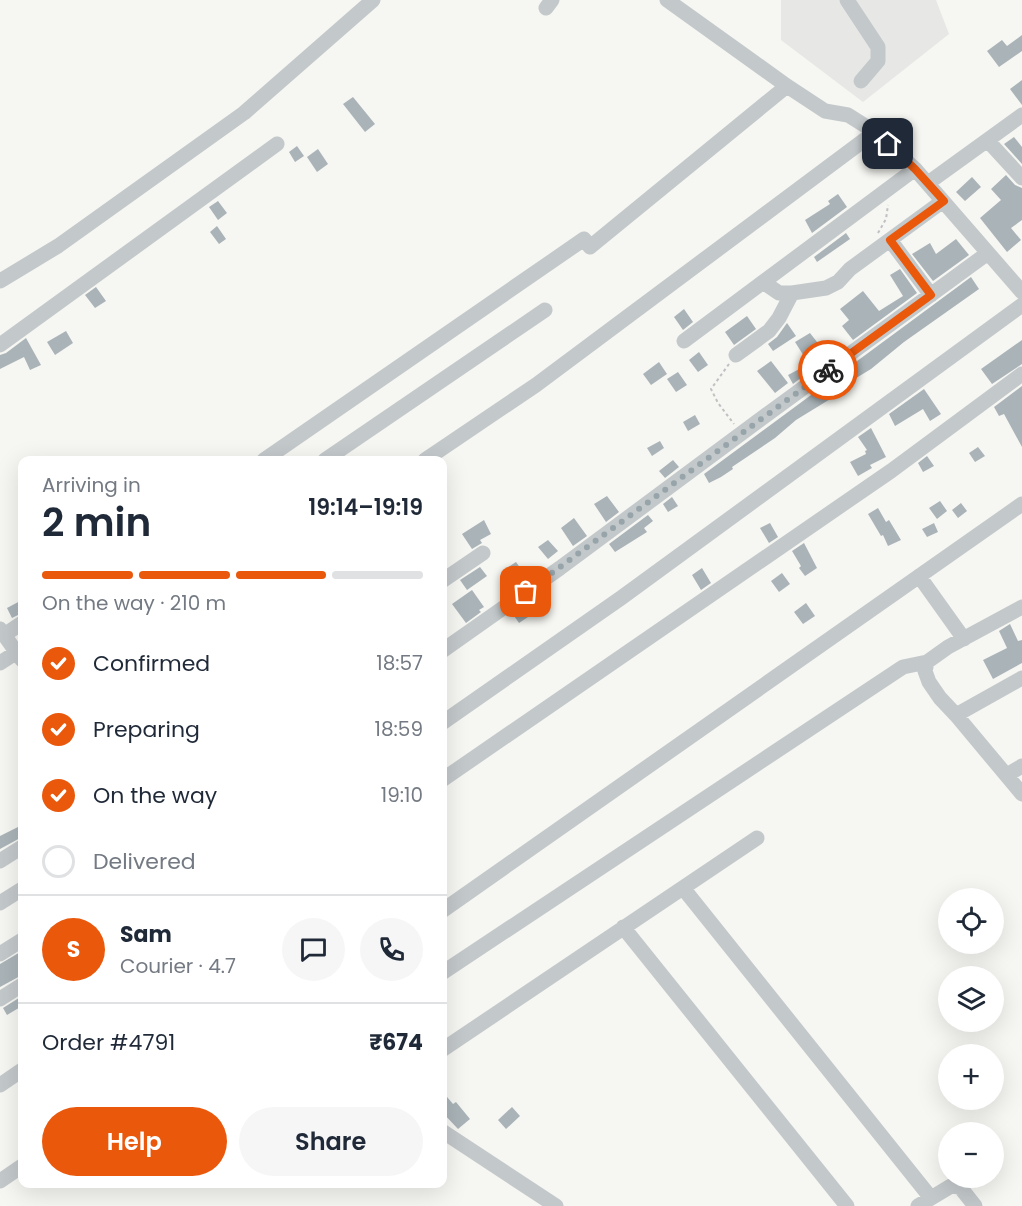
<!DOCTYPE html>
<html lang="en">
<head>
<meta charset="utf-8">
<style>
	:root { --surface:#fff; --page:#f6f6f7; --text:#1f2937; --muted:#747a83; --line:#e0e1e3; --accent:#ea580c }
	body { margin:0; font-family:Poppins,sans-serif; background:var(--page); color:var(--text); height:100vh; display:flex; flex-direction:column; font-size:22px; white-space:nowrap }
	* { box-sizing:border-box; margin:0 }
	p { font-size:20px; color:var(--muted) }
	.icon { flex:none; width:33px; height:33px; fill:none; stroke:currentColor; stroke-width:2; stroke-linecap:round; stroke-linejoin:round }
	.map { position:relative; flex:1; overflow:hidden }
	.panel { position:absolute; left:18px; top:456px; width:429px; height:732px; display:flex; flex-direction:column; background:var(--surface); border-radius:12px; box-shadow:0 6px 24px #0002 }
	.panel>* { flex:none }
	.controls { position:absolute; left:938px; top:888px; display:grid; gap:12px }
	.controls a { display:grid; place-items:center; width:66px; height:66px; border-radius:50%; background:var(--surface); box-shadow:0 6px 24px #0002; font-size:30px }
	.pin { position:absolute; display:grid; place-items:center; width:51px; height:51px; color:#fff; margin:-26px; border-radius:12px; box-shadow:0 3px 9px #0006 }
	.courier { position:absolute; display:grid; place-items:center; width:60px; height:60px; margin:-30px; border:4px solid #ea580c; border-radius:50%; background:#fff; color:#222; box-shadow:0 2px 8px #0007 }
	.summary em { font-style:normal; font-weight:600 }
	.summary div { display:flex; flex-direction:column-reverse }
	.summary { display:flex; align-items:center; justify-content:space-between; height:102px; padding:0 24px }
	h1 { font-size:39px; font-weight:600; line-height:45px }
	.bar { display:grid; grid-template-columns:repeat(4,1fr); gap:9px 6px; align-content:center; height:72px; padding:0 24px }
	.bar i { height:8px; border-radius:4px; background:var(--line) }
	.bar .selected { background:var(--accent) }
	.bar p { grid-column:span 4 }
	.line { display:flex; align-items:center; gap:15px; padding:0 24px; border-top:2px solid var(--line) }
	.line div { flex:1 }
	.round { display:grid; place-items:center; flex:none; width:63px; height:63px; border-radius:32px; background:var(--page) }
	ol { padding:0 24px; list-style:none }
	li { display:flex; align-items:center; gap:18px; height:66px }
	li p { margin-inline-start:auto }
	li .icon { padding:6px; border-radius:50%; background:var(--accent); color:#fff; stroke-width:4 }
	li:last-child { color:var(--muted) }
	li i { width:33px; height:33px; border:3px solid var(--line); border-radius:50% }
	.primary-button { display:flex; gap:12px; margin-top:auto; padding:12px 24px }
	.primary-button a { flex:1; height:69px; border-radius:36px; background:var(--accent); color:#fff; font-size:24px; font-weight:600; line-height:69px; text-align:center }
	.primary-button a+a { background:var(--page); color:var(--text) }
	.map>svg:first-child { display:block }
	.built { fill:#e7e8e6 }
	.building { fill:#aab4b8 }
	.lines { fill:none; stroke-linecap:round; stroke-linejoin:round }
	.path { stroke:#bfc1c3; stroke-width:2; stroke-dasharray:3 3; stroke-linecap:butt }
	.minor { stroke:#c3c8ca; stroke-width:15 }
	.done { stroke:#97a5ab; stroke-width:6; stroke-dasharray:0 10.8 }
	.route { stroke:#ea580c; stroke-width:8 }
</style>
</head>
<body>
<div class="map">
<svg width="1022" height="1206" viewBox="0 0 1022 1206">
	<rect width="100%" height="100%" fill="#f6f6f2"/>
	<!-- built -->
	<path class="built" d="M781,0H936L949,34L863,102L781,40Z"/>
	<!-- building -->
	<path class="building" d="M1022,35V51L999,67L987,51L1002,40L1007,46Z
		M1022,80V105L1010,89Z
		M353,97L375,124L365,132L343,104Z
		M1014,137L1022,147V164L1004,144Z
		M297,146L304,156L295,162L289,152Z
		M318,149L328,164L317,172L307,157Z
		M1006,175L1015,185L1022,188V220L1011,228L1021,240L1007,252L980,218L1001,200L991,189Z
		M972,177L981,187L965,201L956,192Z
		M838,194L847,207L812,233L805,220L830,204L828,201Z
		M218,201L227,213L218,220L209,207Z
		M217,226L226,239L219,244L210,232Z
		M846,233L850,239L817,262L814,257Z
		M956,239L969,255L933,281L912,254L930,243L936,254Z
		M900,269L917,293L853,340L842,326L849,320L840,309L863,291L879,311L903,296L890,275Z
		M971,277L979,289L904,342L871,369L838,389L840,393L796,420L775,438L732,467L733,469L721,477L709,483L704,474Z
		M96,287L106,301L95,308L85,295Z
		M684,309L693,322L683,330L674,317Z
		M747,316L756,329L734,345L725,332Z
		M787,323L796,336L773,351L768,344L777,337Z
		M66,331L73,343L55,355L47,342Z
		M810,333L824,351L807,361L795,342Z
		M26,338L41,365L30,370L24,357L0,369V355L6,353Z
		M1022,340V364L992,384L981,369Z
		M699,352L708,365L698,372L689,360Z
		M771,361L788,383L775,393L757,371Z
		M659,362L667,374L651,385L643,374Z
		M805,366L808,372L793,384L788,375Z
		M678,372L687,385L676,392L667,379Z
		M1022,386V447L1004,414L999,416L994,407Z
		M924,389L941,414L930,421L923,409L895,426L889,414Z
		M695,415L700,424L688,431L683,422Z
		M871,428L886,457L870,465L872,468L858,476L850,462L866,454L865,451L867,450L858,437Z
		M660,441L664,448L652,456L647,448Z
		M978,447L985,456L975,462L969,453Z
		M927,456L934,466L923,472L918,463Z
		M673,460L679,467L665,478L659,471Z
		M607,496L619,512L606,522L594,504Z
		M672,497L678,506L668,512L663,504Z
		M940,501L947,511L937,519L929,508Z
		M961,503L967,511L958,518L952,510Z
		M878,508L886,522L889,520L901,540L888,546L883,535L881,536L868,514Z
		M648,515L653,521L644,528L647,532L615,552L609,544Z
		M574,518L587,536L573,546L561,528Z
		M484,520L491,534L480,540L482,543L472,549L462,534Z
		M770,523L778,537L769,543L760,528Z
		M934,523L938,532L927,537L922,529Z
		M548,540L558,551L548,559L538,547Z
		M804,543L817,568L805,576L799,568L801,566L792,551Z
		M516,562L528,579L509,592L501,580L511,573L507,568Z
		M480,567L487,576L467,590L460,580Z
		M702,568L711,583L701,590L692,575Z
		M782,573L790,584L779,592L771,581Z
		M472,590L484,607L479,610L481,612L466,623L452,604Z
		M22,600V613L12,618L7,608Z
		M806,603L815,616L803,624L794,612Z
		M522,607L528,617L519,623L512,613Z
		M1010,624L1018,641L1022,640V663L993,679L983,660L1007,648L999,631Z
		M22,825V837L0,849V836Z
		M22,951V975L0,987V964Z
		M22,996V1006L7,1015L3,1008Z
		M442,1091L453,1104L456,1102L470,1119L458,1129L442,1112Z
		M512,1107L520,1116L506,1129L498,1120Z"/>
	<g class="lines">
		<!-- path -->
		<path class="path" d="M878,233L886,219L888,205
			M729,364L711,389L718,403L734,424"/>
		<!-- minor -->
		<path class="minor" d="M667,0L787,86L825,111L848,115L875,132L915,169L1022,292
			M847,0L878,47V61L861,81
			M546,8L552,0
			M988,141L1022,178
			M928,183L1022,115
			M890,240L931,295
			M0,281L58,246L244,113L373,0
			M763,282L779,293H792L826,288L838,282L850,269L943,201
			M684,341L915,169
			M0,345L277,144
			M736,355L769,331L779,318L792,293
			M264,460L584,239L590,247L787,86
			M325,460L545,310
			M425,460L536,385L875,132
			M919,576L964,639
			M442,581L483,553
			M1022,607L948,647L927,662L925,671L929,682L940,698L956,715L1022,794
			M0,629L22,660
			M4,635L22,623
			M442,651L560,568L769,413L988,253
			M0,663L17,652
			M956,715L1022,678
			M442,723L621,598L1022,305
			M1007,775L1022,766
			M442,780L891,471L1022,374
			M0,861L22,847
			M683,888L931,1198
			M0,903L22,889
			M442,911L1022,504
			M623,927L847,1206
			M0,954L22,940
			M442,973L903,667L927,662
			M0,999L22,985
			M442,1050L757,838
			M0,1085L22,1070
			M442,1131L556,1206
			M0,1181L22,1166
			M918,1206L951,1186L960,1187L975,1206"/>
	</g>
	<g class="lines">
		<!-- done -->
		<path class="done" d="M526,592L828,370"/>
		<!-- route -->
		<path class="route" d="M828,370L931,295L890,240L944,201L915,169L888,144"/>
	</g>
</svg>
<div class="controls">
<a><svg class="icon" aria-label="locate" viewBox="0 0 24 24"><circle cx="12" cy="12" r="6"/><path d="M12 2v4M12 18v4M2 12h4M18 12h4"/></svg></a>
<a><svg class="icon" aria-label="layers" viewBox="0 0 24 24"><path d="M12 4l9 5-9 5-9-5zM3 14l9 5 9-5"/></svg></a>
<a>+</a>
<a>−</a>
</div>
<div class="pin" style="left:526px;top:592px;background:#ea580c"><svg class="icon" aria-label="bag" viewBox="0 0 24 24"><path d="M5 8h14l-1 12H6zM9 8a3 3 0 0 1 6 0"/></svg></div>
<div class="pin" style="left:888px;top:144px;background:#1f2937"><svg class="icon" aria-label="home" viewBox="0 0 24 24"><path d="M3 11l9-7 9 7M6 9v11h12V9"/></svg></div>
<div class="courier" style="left:828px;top:370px"><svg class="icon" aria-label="bike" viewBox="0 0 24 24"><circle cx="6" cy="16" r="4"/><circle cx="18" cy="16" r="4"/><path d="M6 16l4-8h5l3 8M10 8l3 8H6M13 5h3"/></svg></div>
<section class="panel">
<div class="summary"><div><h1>2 min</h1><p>Arriving in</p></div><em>19:14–19:19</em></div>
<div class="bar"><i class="selected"></i><i class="selected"></i><i class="selected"></i><i></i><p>On the way · 210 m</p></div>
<ol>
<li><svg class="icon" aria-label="check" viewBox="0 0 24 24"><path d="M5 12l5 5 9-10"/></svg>Confirmed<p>18:57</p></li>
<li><svg class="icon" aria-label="check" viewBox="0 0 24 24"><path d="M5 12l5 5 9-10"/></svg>Preparing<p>18:59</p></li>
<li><svg class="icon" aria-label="check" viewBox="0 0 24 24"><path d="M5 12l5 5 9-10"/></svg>On the way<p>19:10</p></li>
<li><i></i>Delivered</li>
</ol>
<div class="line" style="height:108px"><b class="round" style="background:var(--accent);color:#fff">S</b><div><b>Sam</b><p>Courier · 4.7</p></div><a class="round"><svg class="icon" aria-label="chat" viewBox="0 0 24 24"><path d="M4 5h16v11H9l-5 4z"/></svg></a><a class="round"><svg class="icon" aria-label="phone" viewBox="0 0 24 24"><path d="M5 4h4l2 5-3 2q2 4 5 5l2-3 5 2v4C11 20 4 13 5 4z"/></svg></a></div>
<div class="line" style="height:78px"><div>Order #4791</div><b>₹674</b></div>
<div class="primary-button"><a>Help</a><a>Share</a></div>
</section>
</div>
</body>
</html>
